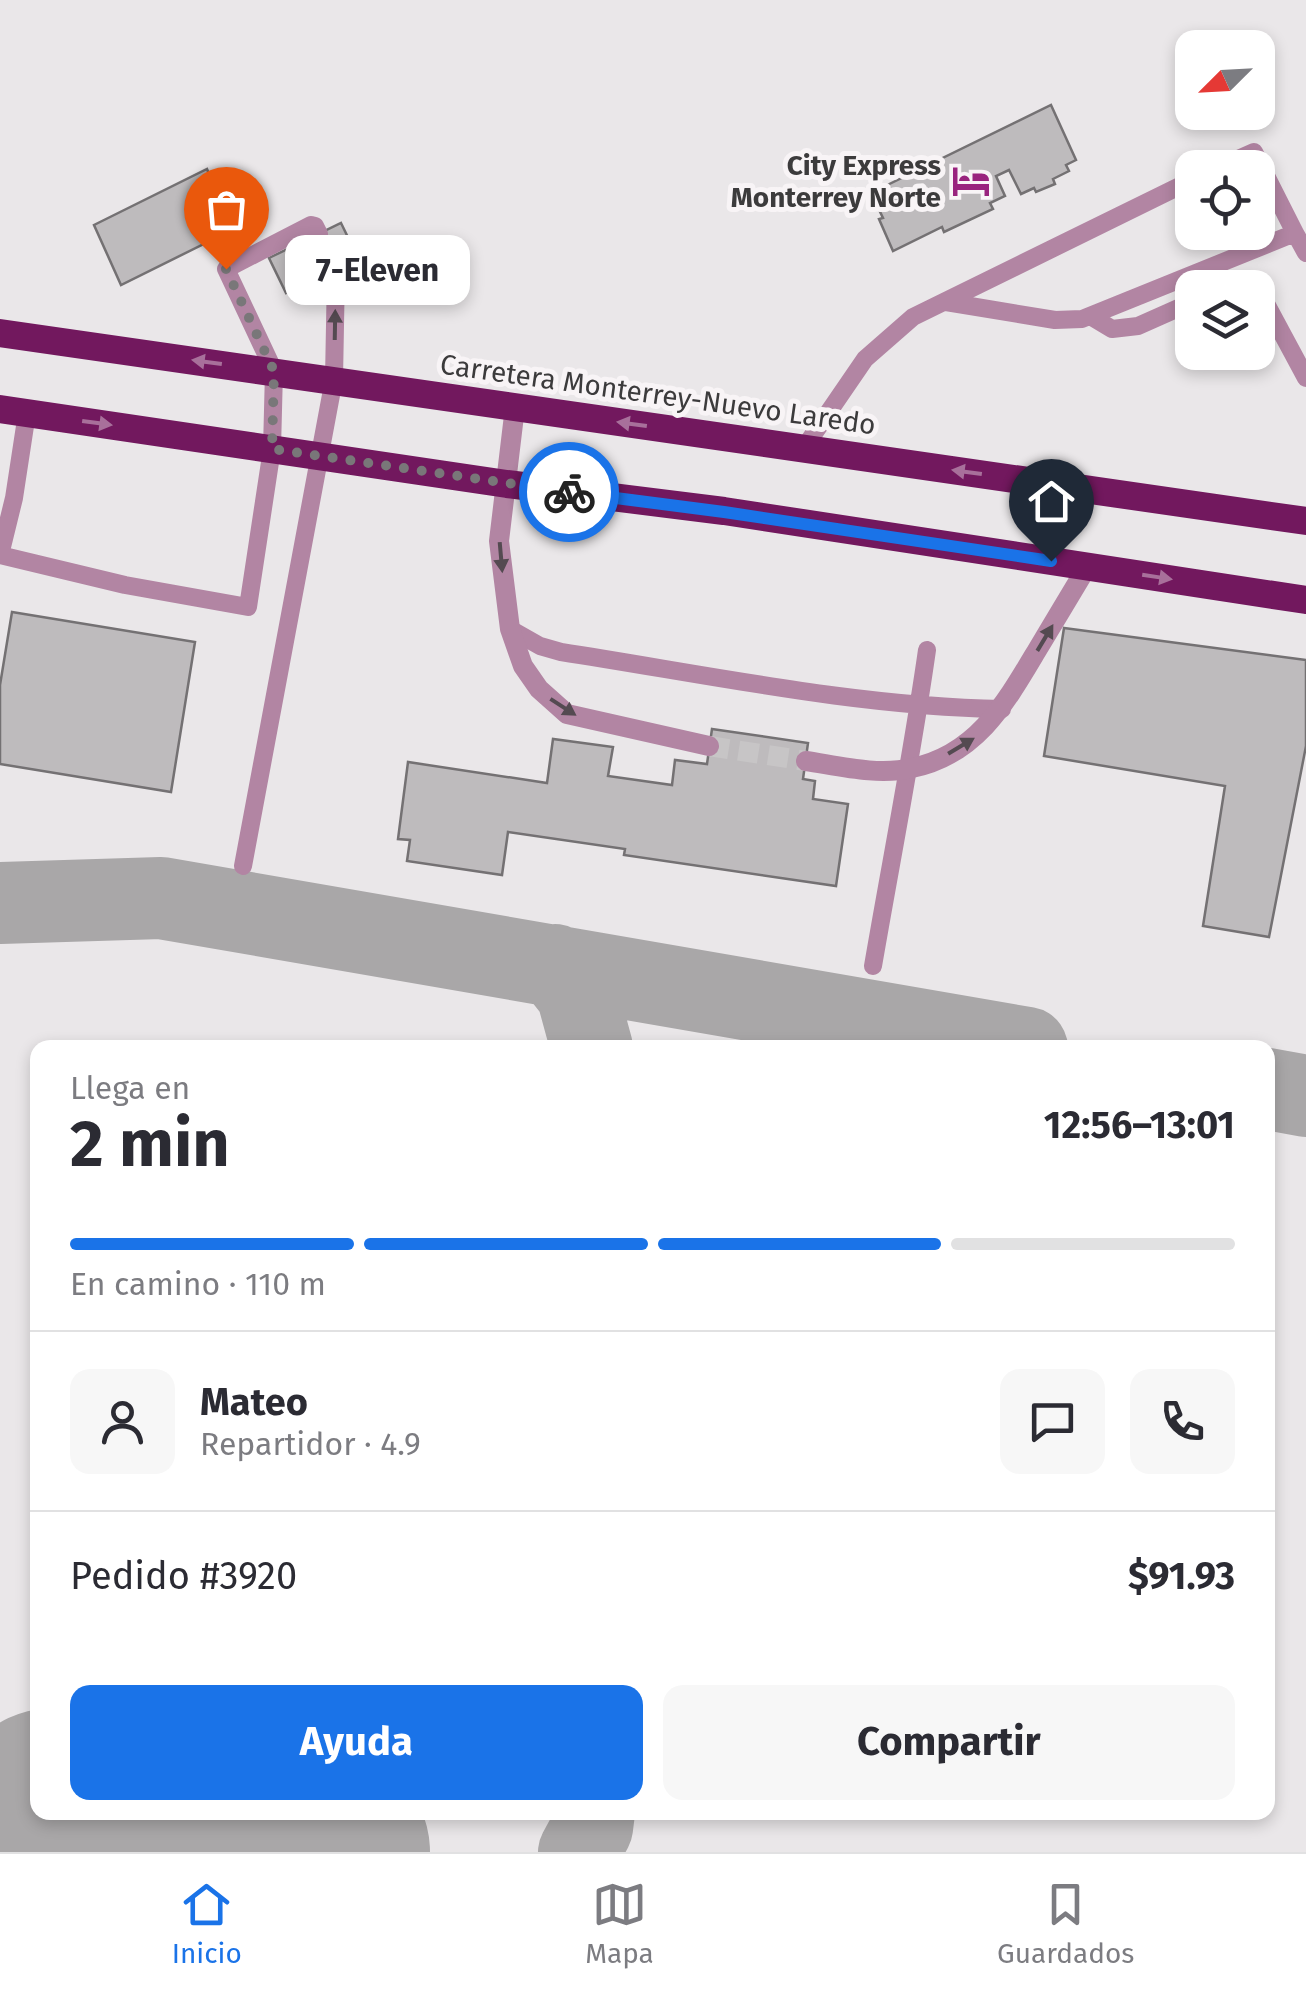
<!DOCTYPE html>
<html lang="es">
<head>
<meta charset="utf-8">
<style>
	:root { --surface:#fff; --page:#f7f7f7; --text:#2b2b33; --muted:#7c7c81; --line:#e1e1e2; --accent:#1a73e8 }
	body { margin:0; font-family:"Fira Sans",sans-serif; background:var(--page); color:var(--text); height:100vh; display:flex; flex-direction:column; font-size:38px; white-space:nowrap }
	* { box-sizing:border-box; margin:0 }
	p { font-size:32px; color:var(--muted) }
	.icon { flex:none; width:55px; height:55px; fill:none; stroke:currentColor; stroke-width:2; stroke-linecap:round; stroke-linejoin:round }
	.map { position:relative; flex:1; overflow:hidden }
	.sheet { position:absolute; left:30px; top:1040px; width:1245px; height:780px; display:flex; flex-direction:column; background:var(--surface); border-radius:20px; box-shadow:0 5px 15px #0003 }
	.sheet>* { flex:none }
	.needle { width:65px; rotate:246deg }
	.buttons { position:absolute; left:1175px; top:30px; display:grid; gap:20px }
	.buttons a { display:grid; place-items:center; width:100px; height:100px; border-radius:20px; background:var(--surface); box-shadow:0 5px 15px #0003; font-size:50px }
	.pin { position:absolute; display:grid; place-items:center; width:85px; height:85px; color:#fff; margin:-102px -42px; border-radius:50% 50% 50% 0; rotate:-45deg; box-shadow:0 0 10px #0007 }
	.pin .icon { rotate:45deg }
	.courier { position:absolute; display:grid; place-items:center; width:100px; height:100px; margin:-50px; border:8px solid #1a73e8; border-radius:50%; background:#fff; color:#222; box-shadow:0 2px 12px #0007 }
	.bubble { position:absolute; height:70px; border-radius:20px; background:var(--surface); box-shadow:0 5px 15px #0003; font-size:32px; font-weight:700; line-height:70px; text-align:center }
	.head em { font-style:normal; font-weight:700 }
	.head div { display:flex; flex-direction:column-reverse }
	.head { display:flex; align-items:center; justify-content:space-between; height:170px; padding:0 40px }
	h1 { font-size:65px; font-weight:700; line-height:75px }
	.bar { display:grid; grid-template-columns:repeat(4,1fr); gap:15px 10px; align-content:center; height:120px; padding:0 40px }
	.bar i { height:12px; border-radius:8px; background:var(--line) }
	.bar .current { background:var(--accent) }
	.bar p { grid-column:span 4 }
	.line { display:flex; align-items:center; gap:25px; padding:0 40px; border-top:2px solid var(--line) }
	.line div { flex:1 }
	.round { display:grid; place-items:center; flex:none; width:105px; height:105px; border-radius:20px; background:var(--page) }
	.button { display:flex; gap:20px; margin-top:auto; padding:20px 40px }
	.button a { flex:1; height:115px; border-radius:20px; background:var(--accent); color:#fff; font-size:40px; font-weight:700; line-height:115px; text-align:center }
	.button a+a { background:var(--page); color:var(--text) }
	.dock { display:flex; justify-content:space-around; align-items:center; height:140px; border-top:2px solid var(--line); background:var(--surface); font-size:28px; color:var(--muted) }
	.dock a { display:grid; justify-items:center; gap:5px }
	.dock .current { color:var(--accent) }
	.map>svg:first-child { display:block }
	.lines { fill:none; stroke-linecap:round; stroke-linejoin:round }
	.taxiway { stroke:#a9a7a8; stroke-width:82 }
	.runway { stroke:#a9a7a8; stroke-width:208 }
	.building { fill:#bebbbd; stroke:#747173; stroke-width:2.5 }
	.minor-tunnel { stroke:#c7c5c6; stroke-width:20; stroke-dasharray:20 10; stroke-linecap:butt }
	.service { stroke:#b285a3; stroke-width:18 }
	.minor { stroke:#b285a3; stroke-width:20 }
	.trunk { stroke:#72185e; stroke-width:28 }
	.oneway { fill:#544a51 }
	.oneway2 { fill:#a8709b }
	.done { stroke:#797779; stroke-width:10; stroke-dasharray:0 18 }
	.route { stroke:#1a73e8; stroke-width:12 }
	.labels { text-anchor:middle; stroke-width:10; stroke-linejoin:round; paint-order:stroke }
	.poi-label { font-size:28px; font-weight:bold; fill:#3c3b3c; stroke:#f8f4f6; text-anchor:end }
	.street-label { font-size:28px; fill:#3c3b3c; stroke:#f8f4f6 }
</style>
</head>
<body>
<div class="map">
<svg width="1306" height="1852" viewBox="0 0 1306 1852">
	<rect width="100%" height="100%" fill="#eae7e9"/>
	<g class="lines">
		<!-- taxiway -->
		<path class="taxiway" d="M0,903L161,898L1027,1048
			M555,965L577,993L592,1048
			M1268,1089L1306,1096
			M579,1852L592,1828L594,1812"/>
		<!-- runway -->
		<path class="runway" d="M53,1812L326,1852"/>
	</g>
	<!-- building -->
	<path class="building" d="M1051,105L1076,160L1066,165L1069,171L1053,179L1055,184L1036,192L1034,188L1021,194L1009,170L996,176L1005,196L990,203L993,209L944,232L942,227L893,251L879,219L883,218L871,193Z
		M207,169L232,230L121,285L94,225Z
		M341,223L358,258L286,293L269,258Z
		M12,612L195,642L171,792L0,764V685Z
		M1064,628L1306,660V746L1269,937L1203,926L1225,786L1044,756Z
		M712,729L808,743L803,779L815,781L813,799L848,804L836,886L624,855L625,849L508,832L502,875L407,861L410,840L398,839L408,762L547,783L553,739L613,747L608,776L672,785L675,760L707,764Z"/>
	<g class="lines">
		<!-- minor-tunnel -->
		<path class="minor-tunnel" d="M709,746L806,761"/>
		<!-- service -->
		<path class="service" d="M1295,233L1306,253
			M1226,288L1241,281L1256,285L1306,378
			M946,302L1055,320L1082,319L1295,233L1254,152L1218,168
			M1092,317L1112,329L1138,326L1192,302
			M27,413L14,498L0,555L125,585L248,607L272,449L274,371L226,269L311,225L315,226L319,234
			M804,448L865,359L913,317L1192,180
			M510,629L540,646L561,652C704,674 859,707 1002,709
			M243,866L334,379L336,271
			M873,966C891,861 912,756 927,650"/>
		<!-- minor -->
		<path class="minor" d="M515,407L499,541L510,629L523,666L539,689L567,714L709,746
			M806,761C839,766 878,776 912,768C976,755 1005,704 1036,652C1053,624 1070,595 1087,567"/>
		<!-- trunk -->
		<path class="trunk" d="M0,333L1306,521
			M0,409L507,484L724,511L1306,600"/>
	</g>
	<!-- one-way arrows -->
	<defs><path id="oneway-solid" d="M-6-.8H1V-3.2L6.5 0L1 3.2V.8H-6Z" transform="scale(2.5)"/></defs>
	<g class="oneway">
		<use href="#oneway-solid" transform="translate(335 325) rotate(-89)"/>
		<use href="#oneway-solid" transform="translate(501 557) rotate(85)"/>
		<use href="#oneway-solid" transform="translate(1045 638) rotate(-59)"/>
		<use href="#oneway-solid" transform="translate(563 707) rotate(33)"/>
		<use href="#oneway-solid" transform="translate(961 746) rotate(-31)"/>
	</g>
	<g class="oneway2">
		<use href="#oneway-solid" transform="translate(207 362) rotate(-172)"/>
		<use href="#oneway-solid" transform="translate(97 423) rotate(8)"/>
		<use href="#oneway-solid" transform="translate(632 424) rotate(-172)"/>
		<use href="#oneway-solid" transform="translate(967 472) rotate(-172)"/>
		<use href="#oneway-solid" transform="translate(1157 577) rotate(9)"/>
	</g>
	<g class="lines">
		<!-- done -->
		<path class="done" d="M226,269L274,371L272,449L569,492"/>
		<!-- route -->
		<path class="route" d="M569,492L724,512L1051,561"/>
	</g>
	<!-- icons -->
	<defs>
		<g id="hotel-bare" transform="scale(3)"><path d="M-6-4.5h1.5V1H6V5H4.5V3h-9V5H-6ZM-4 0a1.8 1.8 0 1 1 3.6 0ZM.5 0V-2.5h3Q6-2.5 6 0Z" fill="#99237e" stroke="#f8f4f6" stroke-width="2.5" paint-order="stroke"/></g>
	</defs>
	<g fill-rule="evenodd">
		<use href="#hotel-bare" x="971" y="181"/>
	</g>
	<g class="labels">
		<!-- poi labels -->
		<g class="poi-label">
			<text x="941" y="175">City Express<tspan x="941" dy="32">Monterrey Norte</tspan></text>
		</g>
		<!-- street labels -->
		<g class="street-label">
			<text transform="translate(658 394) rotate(8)" y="10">Carretera Monterrey-Nuevo Laredo</text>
		</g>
	</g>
</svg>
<div class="buttons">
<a><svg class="needle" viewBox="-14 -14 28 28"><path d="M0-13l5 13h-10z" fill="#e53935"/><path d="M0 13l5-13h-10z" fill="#7c7c81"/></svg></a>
<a><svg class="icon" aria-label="locate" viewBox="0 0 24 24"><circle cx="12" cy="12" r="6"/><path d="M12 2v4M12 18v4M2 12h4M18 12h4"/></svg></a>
<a><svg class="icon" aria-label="layers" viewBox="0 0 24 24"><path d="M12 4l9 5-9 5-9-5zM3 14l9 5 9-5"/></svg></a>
</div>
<div class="pin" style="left:226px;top:269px;background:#ea580c"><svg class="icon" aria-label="bag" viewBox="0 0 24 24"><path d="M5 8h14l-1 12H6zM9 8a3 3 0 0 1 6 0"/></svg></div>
<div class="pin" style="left:1051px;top:561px;background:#1f2937"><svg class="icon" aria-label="home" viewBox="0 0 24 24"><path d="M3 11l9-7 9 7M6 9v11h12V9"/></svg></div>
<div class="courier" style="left:569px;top:492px"><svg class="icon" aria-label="bike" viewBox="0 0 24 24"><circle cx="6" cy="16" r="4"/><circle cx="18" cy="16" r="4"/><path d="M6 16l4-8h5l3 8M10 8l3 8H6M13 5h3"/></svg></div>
<div class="bubble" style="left:285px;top:235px;width:185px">7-Eleven</div>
<section class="sheet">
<div class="head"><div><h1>2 min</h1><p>Llega en</p></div><em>12:56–13:01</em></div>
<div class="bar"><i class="current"></i><i class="current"></i><i class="current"></i><i></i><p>En camino · 110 m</p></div>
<div class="line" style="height:180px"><a class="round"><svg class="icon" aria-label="person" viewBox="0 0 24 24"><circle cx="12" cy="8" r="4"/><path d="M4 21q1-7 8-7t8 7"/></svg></a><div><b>Mateo</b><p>Repartidor · 4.9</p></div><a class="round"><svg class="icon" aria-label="chat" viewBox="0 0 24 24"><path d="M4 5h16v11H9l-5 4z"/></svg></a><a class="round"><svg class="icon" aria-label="phone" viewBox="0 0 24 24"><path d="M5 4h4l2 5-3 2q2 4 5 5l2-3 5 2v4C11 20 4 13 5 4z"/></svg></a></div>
<div class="line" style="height:130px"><div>Pedido #3920</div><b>$91.93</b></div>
<div class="button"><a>Ayuda</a><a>Compartir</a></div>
</section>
</div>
<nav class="dock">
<a class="current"><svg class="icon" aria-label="home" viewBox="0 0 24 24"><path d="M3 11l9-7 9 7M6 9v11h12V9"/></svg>Inicio</a>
<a><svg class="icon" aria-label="map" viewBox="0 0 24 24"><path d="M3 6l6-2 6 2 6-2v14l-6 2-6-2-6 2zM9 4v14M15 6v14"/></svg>Mapa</a>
<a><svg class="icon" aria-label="saved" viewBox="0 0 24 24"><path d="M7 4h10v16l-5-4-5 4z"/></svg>Guardados</a>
</nav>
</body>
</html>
